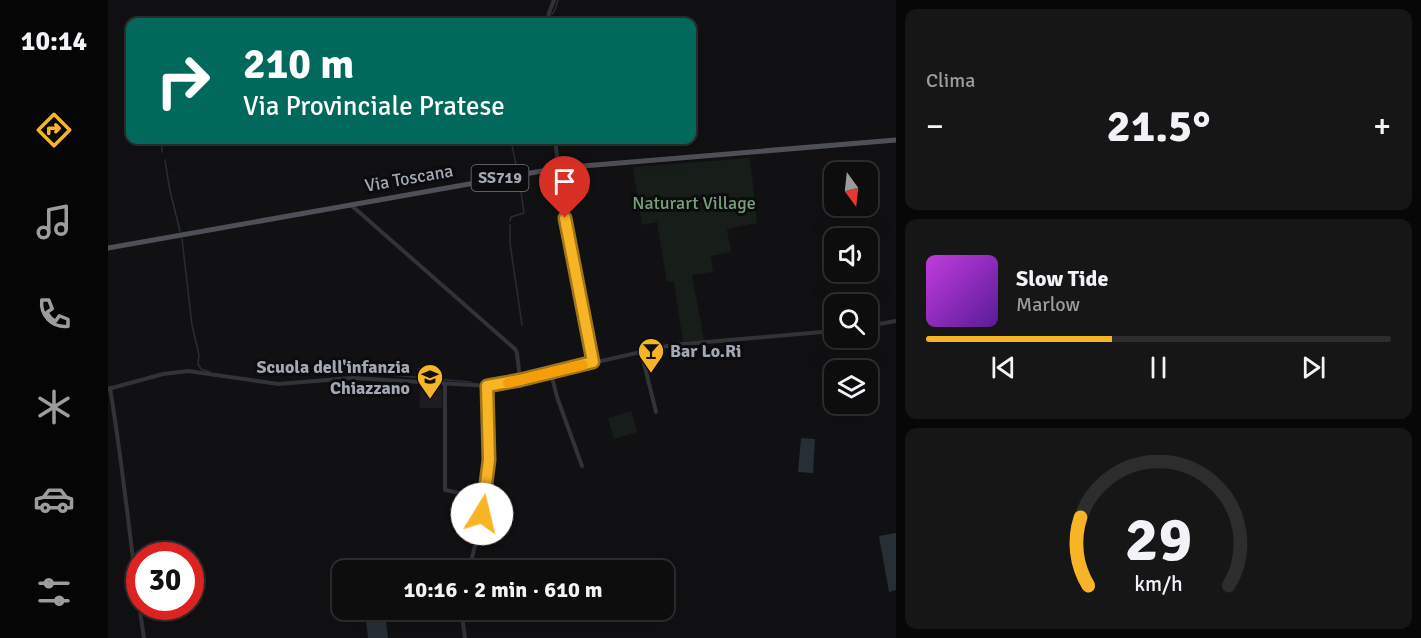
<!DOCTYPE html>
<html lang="it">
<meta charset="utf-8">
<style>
:root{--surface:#0d0d0e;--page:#161617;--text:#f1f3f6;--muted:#9a9c9e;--line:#2d2d2e;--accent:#f7b525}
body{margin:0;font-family:Signika,sans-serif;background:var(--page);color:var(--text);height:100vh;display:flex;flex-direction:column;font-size:22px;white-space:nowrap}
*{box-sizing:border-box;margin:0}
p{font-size:20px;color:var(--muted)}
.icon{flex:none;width:33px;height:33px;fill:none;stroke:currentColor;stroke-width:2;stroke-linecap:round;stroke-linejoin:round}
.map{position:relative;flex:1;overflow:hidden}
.panel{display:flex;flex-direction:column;gap:9px;padding:9px;background:#070708;width:525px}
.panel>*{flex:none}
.guide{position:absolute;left:18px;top:18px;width:570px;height:126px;border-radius:12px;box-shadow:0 6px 24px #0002,0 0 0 2px var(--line);background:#00695c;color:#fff;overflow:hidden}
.needle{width:39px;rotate:165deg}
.controls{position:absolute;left:716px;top:162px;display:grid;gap:12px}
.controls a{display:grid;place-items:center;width:54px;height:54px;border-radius:12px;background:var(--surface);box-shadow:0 6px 24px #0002,0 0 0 2px var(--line);font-size:30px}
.speed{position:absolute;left:18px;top:542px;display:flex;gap:12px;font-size:30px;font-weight:700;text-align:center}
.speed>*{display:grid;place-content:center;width:78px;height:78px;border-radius:50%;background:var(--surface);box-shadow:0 6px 24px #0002,0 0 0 2px var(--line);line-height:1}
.speed .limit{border:9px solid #d22;background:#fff;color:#111}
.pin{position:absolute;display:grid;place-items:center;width:51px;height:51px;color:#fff;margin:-62px -26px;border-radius:50% 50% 50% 0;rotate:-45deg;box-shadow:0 0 6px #0007}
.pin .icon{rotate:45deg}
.me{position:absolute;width:66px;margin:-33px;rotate:9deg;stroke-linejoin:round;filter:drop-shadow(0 0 4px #0008)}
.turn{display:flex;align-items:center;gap:21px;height:126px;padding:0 18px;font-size:27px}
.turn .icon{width:78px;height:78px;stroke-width:2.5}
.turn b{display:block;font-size:42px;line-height:51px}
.big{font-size:45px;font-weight:800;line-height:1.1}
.panel .tile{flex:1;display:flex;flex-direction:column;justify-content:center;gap:9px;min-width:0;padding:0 21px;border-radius:12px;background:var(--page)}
.panel .dial{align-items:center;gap:0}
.dial svg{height:156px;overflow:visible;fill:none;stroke:var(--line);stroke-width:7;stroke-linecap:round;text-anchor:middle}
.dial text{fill:var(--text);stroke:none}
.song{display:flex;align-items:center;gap:18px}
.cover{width:72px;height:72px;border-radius:9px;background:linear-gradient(135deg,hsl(290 70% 55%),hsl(270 70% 35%))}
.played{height:6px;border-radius:3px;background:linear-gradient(90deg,var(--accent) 40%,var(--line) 40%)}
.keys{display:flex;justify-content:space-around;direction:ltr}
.heat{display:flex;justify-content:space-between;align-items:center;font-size:33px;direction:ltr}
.trip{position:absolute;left:224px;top:560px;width:342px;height:60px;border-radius:12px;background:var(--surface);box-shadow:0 6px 24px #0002,0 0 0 2px var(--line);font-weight:800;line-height:60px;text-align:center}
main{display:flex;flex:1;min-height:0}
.tabs{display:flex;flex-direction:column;width:108px;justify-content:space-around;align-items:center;background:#050506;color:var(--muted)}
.tabs .icon{width:42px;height:42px}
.tabs .on{color:var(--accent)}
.tabs b{font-size:27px;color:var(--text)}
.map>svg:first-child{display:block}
</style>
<main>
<nav class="tabs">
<b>10:14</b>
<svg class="icon on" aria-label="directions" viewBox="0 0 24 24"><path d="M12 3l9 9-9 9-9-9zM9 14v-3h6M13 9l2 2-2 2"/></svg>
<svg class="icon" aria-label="music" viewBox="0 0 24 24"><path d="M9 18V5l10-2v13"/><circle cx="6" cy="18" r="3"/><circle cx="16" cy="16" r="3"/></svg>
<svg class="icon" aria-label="phone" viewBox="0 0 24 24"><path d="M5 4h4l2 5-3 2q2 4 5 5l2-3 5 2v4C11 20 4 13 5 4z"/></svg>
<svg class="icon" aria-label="climate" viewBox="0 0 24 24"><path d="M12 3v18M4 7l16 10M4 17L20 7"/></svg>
<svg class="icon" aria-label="car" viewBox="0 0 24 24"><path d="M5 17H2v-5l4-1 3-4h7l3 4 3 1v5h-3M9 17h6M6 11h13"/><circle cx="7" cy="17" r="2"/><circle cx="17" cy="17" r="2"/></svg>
<svg class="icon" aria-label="filters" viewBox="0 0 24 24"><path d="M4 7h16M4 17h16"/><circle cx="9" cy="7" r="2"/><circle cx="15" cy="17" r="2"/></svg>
</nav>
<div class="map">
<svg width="788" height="638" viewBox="0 0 788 638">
<rect width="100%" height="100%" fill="#111113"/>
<polygon fill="#1d1d20" points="313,386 334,389 334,408 311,408"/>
<g fill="#171d18">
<polygon points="642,158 649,223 619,229 623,252 603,256 605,272 584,275 596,340 575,342 566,282 559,282 549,222 534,225 525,167"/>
<polygon points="523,411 529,432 506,439 500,418"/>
</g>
<g fill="#272f36">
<polygon points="693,438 707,439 705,473 690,472"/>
<polygon points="788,533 788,590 781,592 771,536"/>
<polygon points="274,618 278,622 280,638 260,638 258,621"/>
</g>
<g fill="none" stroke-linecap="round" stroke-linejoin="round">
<g stroke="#272f36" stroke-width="1.5">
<polyline points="444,14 447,10 450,0"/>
<polyline points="434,22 437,22"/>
<polyline points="403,140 409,170"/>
<polyline points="54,152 54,140"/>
<polyline points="57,160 62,191 72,231"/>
<polyline points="402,221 403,217 416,213 411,178"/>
<polyline points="402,225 402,243 414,325"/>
<polyline points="74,239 84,325 91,355 90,364 93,369 102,372"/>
<polyline points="237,371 363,382"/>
</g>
<g stroke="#323338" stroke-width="4">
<polyline points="440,22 441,13 446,0"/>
<polyline points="447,140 457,218 485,362"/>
<polyline points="243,205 407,349 409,353 412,380"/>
<polyline points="759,326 788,321"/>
<polyline points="533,351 548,412"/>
<polyline points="443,373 449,397 474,466"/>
<polyline points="337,384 337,490 376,498"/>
<path d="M2 388C16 471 23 555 36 638"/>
<polyline points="0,389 55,374 80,371 170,384 244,378 382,386 564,345 726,331"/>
<path d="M361 570C370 534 379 497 381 460 382 436 380 411 379 386"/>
<polyline points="353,609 357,638"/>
</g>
<polyline stroke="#4e5057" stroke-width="5" points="0,248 451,168 788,140"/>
</g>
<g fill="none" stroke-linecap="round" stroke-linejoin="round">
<g stroke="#a17618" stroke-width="15">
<polyline id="route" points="374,514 381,460 379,386 412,380 485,362 457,218"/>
</g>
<use href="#route" stroke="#f7b525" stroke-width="10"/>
<polyline stroke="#f59e0b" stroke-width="10" points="400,383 475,365"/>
</g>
<defs>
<g id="bar-pin" transform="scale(1.35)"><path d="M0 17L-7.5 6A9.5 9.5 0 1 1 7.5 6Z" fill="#f7b525" stroke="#0c0c0e"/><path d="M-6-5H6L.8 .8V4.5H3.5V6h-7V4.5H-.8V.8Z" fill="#111"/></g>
<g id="school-pin" transform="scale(1.35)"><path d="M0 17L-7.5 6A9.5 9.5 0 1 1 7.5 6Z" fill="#f7b525" stroke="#0c0c0e"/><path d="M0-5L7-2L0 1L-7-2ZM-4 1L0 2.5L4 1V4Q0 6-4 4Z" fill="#111"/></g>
</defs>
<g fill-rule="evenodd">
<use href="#bar-pin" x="543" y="351"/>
<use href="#school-pin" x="322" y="377"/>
</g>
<g text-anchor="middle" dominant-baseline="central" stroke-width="6" stroke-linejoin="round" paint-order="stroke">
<rect fill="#0c0c0e" stroke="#757882" stroke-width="1.5" x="363.5" y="165" width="57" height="26" rx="4.5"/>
<g font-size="16" font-weight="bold" fill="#a2a7b4">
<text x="392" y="178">SS719</text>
</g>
<g font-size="18" fill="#a2a7b4" stroke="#0c0c0e">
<text transform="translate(301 178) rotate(-10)">Via Toscana</text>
</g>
<g font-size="18" fill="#78a07b" stroke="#0c0c0e">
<text x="586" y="203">Naturart Village</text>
</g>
<g font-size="18" font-weight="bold" fill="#a2a7b4" stroke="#0c0c0e" text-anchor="start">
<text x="562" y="351">Bar Lo.Ri</text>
<text x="302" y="367" text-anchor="end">Scuola dell'infanzia<tspan x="302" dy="21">Chiazzano</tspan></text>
</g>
</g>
</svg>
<div class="controls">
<a><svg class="needle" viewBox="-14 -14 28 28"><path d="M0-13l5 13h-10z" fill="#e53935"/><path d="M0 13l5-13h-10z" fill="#9a9c9e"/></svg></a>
<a><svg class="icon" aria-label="sound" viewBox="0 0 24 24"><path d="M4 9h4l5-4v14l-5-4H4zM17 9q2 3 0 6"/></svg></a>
<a><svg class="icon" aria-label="search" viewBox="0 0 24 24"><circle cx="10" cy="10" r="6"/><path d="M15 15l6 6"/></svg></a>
<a><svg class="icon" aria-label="layers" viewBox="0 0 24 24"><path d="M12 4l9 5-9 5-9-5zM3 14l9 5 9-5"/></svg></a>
</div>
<div class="speed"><div class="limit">30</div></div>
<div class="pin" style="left:457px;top:218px;background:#d93025"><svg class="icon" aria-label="arrive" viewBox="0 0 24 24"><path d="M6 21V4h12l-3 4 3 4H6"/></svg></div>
<svg class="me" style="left:374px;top:514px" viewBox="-20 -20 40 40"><circle r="19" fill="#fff"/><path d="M0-13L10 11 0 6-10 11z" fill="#f7b525"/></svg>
<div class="trip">10:16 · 2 min · 610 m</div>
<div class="guide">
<div class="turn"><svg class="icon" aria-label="right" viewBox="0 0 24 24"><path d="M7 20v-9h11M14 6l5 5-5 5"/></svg><div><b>210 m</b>Via Provinciale Pratese</div></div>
</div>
</div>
<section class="panel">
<div class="tile"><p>Clima</p>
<div class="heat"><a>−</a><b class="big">21.5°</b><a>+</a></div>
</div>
<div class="tile">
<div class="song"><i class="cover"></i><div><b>Slow Tide</b><p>Marlow</p></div></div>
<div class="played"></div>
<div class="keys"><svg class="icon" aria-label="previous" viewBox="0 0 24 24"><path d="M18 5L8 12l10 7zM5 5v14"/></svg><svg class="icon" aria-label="pause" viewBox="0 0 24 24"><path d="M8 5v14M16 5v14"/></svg><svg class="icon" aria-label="next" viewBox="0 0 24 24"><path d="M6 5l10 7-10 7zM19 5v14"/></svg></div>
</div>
<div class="tile dial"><svg viewBox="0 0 100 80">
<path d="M14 69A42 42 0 1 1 86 69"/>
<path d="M14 69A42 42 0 0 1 10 34" stroke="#f7b525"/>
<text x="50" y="56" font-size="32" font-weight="700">29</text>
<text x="50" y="72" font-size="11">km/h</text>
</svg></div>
</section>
</main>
